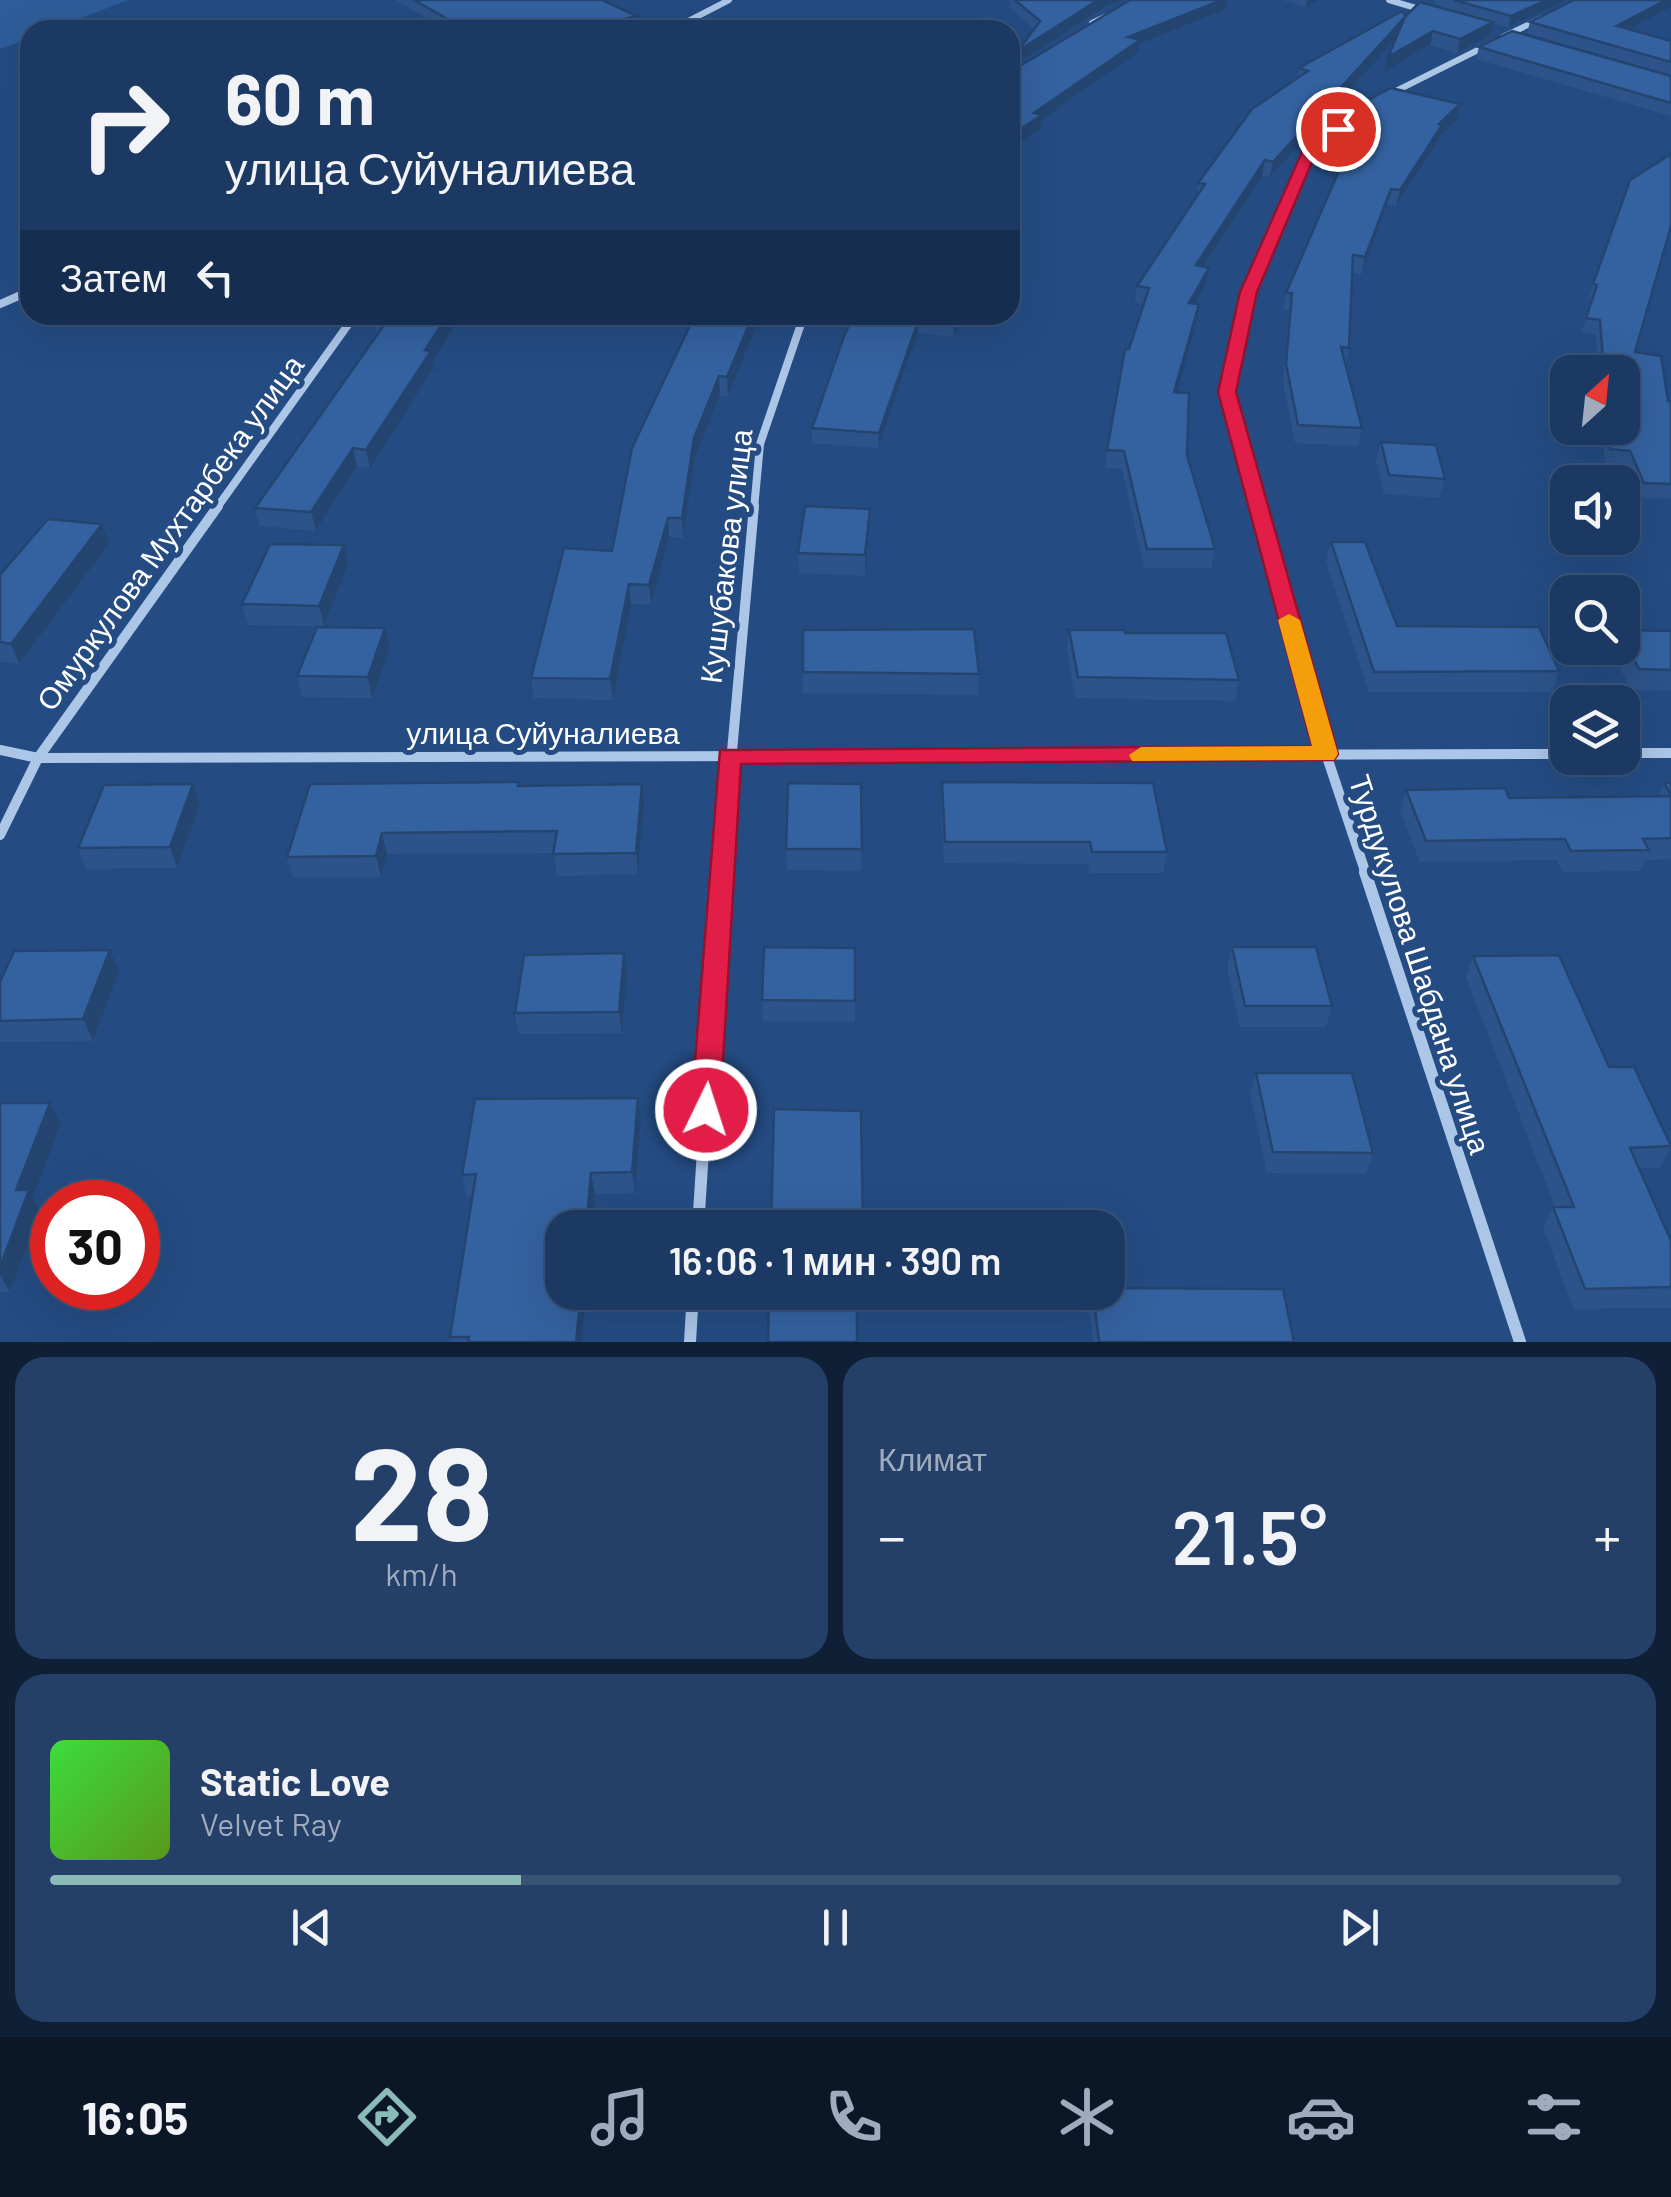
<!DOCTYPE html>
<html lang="ru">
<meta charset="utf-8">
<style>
:root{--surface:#1b3962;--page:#244068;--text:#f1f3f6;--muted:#a0acbe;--line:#395377;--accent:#8bbbb9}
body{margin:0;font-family:Barlow,sans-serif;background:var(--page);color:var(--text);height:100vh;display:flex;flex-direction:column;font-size:38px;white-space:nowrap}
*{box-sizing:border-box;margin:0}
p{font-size:32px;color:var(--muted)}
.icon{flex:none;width:55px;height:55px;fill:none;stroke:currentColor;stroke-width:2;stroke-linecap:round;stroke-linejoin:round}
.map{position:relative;height:1342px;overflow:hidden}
.details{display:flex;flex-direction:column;gap:15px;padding:15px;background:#0f1f36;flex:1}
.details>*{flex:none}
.hud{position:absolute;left:20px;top:20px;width:1000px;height:305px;border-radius:30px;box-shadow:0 10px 40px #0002,0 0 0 2px var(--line);background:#1b3962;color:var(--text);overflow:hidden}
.needle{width:65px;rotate:27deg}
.controls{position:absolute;left:1550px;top:355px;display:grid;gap:20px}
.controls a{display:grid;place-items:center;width:90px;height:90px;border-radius:20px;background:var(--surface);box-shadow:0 10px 40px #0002,0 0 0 2px var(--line);font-size:50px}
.speed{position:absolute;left:30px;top:1180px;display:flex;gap:20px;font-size:50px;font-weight:700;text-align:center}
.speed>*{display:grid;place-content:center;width:130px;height:130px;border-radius:50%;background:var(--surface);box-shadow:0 10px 40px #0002,0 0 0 2px var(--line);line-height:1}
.speed .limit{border:15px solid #d22;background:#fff;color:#111}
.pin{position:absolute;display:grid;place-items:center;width:85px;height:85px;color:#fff;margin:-42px;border:5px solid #fff;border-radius:50%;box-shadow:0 2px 10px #0007}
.me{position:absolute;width:110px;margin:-55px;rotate:4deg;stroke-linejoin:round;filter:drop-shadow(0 0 8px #0008)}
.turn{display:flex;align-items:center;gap:35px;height:210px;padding:0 40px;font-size:45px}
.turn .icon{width:130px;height:130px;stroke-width:2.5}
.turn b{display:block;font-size:70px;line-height:85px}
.then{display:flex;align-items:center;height:95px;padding:0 40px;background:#0003;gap:20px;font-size:38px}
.big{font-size:75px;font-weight:600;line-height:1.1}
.details .tile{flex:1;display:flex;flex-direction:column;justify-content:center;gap:15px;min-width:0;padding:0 35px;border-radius:30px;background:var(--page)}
.details .dial{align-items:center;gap:0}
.dial b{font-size:130px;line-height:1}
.song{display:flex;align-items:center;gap:30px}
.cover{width:120px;height:120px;border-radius:15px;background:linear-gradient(135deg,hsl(120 70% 55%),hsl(90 70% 35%))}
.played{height:10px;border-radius:5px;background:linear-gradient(90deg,var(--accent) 30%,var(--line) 30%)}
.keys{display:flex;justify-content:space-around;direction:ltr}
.heat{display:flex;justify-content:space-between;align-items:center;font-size:55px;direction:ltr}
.details .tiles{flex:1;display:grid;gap:15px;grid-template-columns:1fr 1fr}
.tile:last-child{grid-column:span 2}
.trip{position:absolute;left:545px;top:1210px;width:580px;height:100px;border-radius:30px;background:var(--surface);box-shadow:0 10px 40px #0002,0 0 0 2px var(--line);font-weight:600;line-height:100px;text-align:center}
.dock{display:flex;height:160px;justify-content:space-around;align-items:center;background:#0b1727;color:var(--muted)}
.dock .icon{width:70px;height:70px}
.dock .on{color:var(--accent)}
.dock b{font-size:45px;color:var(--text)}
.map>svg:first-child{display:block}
</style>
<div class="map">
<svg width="1671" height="1342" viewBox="0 0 1671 1342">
<rect width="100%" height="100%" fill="#244c83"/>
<polygon fill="#2e5d9b" points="0,0 128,0 50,30 30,30 30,38 0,49"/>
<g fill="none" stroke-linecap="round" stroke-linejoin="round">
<g stroke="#acc6e8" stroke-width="6">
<polyline points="1389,0 1426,11"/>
<polyline points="1092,23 1141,0"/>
<polyline points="671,30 729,0"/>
<polyline points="1503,37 1542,18"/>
<polyline points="1279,224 1309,153 1366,106 1488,45"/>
</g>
<g stroke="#acc6e8" stroke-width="8">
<polyline points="0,304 30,291"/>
<polyline points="216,509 355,315"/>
<polyline points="754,509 760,444 804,315"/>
<polyline points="1259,509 1227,392 1249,292 1280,221"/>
</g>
<g stroke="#acc6e8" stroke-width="10">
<polyline points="1258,506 1326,754 1366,874"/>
<polyline points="0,750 38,758 1568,754"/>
<polyline points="1622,753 1671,753"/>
<polyline points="0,835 38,758 218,506"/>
<polyline points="721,874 754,506"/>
</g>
<g stroke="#acc6e8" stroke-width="12">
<polyline points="1365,872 1520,1342"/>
<polyline points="698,1228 721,872"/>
<polyline points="690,1342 693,1292"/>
</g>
</g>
<g fill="#2d548a">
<polygon points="395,0 602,0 638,28 630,30 448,30"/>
<polygon points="1010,0 1122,0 1106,6 1018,63 1034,29 1010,8"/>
<polygon points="1282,0 1319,0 1306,7"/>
<polygon points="1435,0 1567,0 1508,27 1493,23 1490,36 1457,53 1430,45 1385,71 1396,38 1270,177 1262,176 1204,267 1209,268 1206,284 1196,303 1197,321 1176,392 1187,455 1215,549 1211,568 1144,568 1122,469 1105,468 1107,450 1129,349 1144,304 1135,302 1137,286 1197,196 1198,183 1298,78 1299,68 1406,16 1434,6"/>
<polygon points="1671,0 1671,7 1629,29 1671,41 1671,75 1527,33 1530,22"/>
<polygon points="1479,47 1671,76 1671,116 1476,59"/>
<polygon points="1460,104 1457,120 1440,135 1439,140 1396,206 1387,205 1362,274 1352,273 1349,348 1346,366 1362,428 1358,446 1295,443 1283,382 1289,310 1283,310 1286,293"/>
<polygon points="1630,180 1635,352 1668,401 1671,401 1671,499 1639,498 1624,466 1605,464 1602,428 1622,428 1622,372 1598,372 1596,335 1582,332 1593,298 1589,298 1593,284"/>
<polygon points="109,315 153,315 131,325"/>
<polygon points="382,315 433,360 434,368 370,468 357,466 316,531 260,526 255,508 377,335 375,324"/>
<polygon points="695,315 761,315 728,396 720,395 695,458 683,538 669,537 651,605 631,604 613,700 534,698 531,678 612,551"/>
<polygon points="854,315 966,315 953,337 918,333 878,448 812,443 812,428"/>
<polygon points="1381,442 1445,479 1439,498 1384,494 1376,461"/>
<polygon points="870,509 865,576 799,573 798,553"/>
<polygon points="1331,542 1397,626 1559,671 1552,692 1369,692 1326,562"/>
<polygon points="109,544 19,664 0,662 0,575"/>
<polygon points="344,545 348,565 324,626 248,625 242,604"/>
<polygon points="803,630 979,674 978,695 803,693"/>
<polygon points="1069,630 1125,633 1239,680 1235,701 1075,698 1067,651"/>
<polygon points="1622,630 1671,631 1671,691 1631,690 1612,651 1613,648 1622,648"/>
<polygon points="390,648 372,698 302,697 297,676"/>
<polygon points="942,782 1167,852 1163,873 1089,873 1088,864 944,863 941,803"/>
<polygon points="1664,783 1671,783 1671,859 1645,860 1640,871 1562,872 1557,860 1420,862 1400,811 1406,790 1509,798 1659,796"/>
<polygon points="861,784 861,871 787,870 786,849"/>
<polygon points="519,786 644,805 638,874 557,876 554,853 387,854 381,877 293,878 287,857"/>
<polygon points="200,805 177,868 86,869 78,848"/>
<polygon points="1232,947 1332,1006 1326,1027 1240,1027 1227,968"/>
<polygon points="855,948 855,1022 763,1021 762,1000"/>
<polygon points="110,950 119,971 93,1041 0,1042 0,982"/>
<polygon points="1473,956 1671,1146 1660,1168 1639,1168 1671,1241 1671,1308 1574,1309 1543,1228 1553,1207 1555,1207 1466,977"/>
<polygon points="627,974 622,1033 519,1034 515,1013"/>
<polygon points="1256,1073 1373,1153 1366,1174 1267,1173 1250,1094"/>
<polygon points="0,1103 50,1103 61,1124 33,1197 40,1211 10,1292 0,1292"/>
<polygon points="641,1119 635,1193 595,1194 592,1228 562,1228 562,1292 586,1292 582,1342 451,1342 450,1337 473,1195 467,1196 462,1175"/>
<polygon points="769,1292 864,1292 863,1311 857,1311"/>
<polygon points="1092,1292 1108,1292 1294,1342 1093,1342 1089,1308"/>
</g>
<g fill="#244570">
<polygon points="1098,0 1122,0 1106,6 1018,63 1018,51"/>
<polygon points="1222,0 1227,0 1226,9 1139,44 1138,52 1041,120 1041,128 1010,149 1010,136 1034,113 1128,37"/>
<polygon points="1307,0 1319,0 1306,7"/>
<polygon points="1547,0 1567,0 1508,27 1511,16"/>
<polygon points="1666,0 1671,0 1671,7 1614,37 1617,26"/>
<polygon points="637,16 638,28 630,30 582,30"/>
<polygon points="1405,17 1403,31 1270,177 1273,162"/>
<polygon points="1493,22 1490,36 1457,53 1460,39"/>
<polygon points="1433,31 1430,45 1385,71 1388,57"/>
<polygon points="1460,104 1457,120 1440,135 1439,140 1396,206 1400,190 1439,124"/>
<polygon points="1265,160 1262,176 1194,282 1196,265"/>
<polygon points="1391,189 1387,205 1362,274 1365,257"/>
<polygon points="1209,268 1206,284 1187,319 1189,303"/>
<polygon points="1199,304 1197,321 1172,410 1174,392"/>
<polygon points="128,315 153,315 131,325"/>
<polygon points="448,315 461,315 433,360 434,368 370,468 366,450"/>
<polygon points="753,315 761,315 728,396 727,377"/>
<polygon points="958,315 966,315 953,337 954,323"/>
<polygon points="919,319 918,333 878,448 879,433"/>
<polygon points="719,376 720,395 695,458 683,538 682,518 694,438"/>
<polygon points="353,448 357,466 316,531 311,512"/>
<polygon points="870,509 869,528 865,576 865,555"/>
<polygon points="668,518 669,537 651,605 649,585"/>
<polygon points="102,524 109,544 19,664 11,644"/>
<polygon points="344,545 348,565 324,626 319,606"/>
<polygon points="629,584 631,604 613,700 610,679"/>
<polygon points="385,628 390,648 372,698 368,677"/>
<polygon points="193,784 200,805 177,868 170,847"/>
<polygon points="642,784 644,805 638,874 636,853"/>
<polygon points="382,833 387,854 381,877 376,856"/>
<polygon points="110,950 119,971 93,1041 83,1019"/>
<polygon points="624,953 627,974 622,1033 619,1012"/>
<polygon points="638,1098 641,1119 635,1193 632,1172"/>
<polygon points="50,1103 61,1124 33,1197 40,1211 10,1292 0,1274 0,1267 16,1190"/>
<polygon points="591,1173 595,1194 592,1228 586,1228"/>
<polygon points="581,1292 586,1292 582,1342 576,1342"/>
</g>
<g fill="#3462a0" stroke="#244570" stroke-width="2.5">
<polygon points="414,0 602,0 637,16 582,30 467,30"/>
<polygon points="1015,0 1098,0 1018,51 1040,21"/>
<polygon points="1130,0 1222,0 1128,37 1140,40 1034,113 1042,115 1010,136 1010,69 1015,69"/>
<polygon points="1454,0 1547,0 1511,16"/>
<polygon points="1574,0 1666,0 1617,26 1671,41 1671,62 1530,22"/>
<polygon points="1420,2 1493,22 1460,39 1433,31 1388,57 1405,17 1273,162 1265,160 1196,265 1209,268 1189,303 1199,304 1174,392 1189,393 1187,455 1215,549 1147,549 1124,451 1107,450 1125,349 1129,349 1149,288 1137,286 1205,184 1198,183 1252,109 1308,71 1299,68 1402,11 1406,16"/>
<polygon points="1512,31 1671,76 1671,103 1479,47"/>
<polygon points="1391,88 1460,104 1439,124 1442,125 1400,190 1391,189 1365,257 1353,255 1349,348 1341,347 1362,428 1298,425 1286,364 1292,293 1286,293 1370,99"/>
<polygon points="1671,154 1671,226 1635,352 1661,356 1668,401 1671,401 1671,484 1644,483 1630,451 1610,449 1608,428 1622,428 1622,372 1604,372 1600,320 1586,318 1597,285 1593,284 1630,180"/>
<polygon points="382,315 448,315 425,350 431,351 366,450 353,448 311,512 255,508 384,325 375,324"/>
<polygon points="695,315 753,315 727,377 719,376 694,438 682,518 668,518 649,585 629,584 610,679 531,678 564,548 612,551 632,448"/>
<polygon points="854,315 958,315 954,323 919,319 879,433 812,428 844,336"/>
<polygon points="1381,442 1436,445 1445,479 1389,475"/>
<polygon points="805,506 870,509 865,555 798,553"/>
<polygon points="48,519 102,524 11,644 0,642 0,575"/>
<polygon points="1331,542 1365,542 1397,626 1539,627 1559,671 1374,672"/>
<polygon points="270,544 344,545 319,606 242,604"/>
<polygon points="317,627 385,628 368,677 297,676"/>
<polygon points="974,629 979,674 803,672 803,630"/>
<polygon points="1069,630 1125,630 1125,633 1226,633 1239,680 1078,677"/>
<polygon points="1622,630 1671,631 1671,670 1639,669 1622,636"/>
<polygon points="519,782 518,786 642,784 636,853 553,854 557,831 382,833 376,856 287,857 310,784"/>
<polygon points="942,782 1153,783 1167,852 1092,852 1090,842 945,842"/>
<polygon points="788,783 861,784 862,849 786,849"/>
<polygon points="1664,783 1671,783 1671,795"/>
<polygon points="193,784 170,847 78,848 104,785"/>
<polygon points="1505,788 1509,798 1671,796 1671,838 1643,839 1649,850 1571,851 1565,839 1426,841 1406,790"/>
<polygon points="764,947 855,948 855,1001 762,1000"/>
<polygon points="1232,947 1316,947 1332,1006 1245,1006"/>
<polygon points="110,950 83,1019 0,1021 0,982 14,951"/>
<polygon points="624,953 619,1012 515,1013 524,955"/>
<polygon points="1559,955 1609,1067 1634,1067 1671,1146 1630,1148 1671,1241 1671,1287 1585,1289 1553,1207 1574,1207 1473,956"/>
<polygon points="1256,1073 1352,1073 1373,1153 1273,1152"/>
<polygon points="638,1098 632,1172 591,1173 586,1228 562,1228 562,1292 581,1292 576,1342 468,1342 469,1337 450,1337 476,1174 462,1175 475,1099"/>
<polygon points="0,1103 50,1103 16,1190 29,1190 0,1267"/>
<polygon points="774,1109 861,1111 863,1228 771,1228"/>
<polygon points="1108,1288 1283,1289 1294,1342 1099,1342 1093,1292 1108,1292"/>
<polygon points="769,1292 857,1292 857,1342 768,1342"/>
</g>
<polygon fill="#e11d48" stroke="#92132f" stroke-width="2.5" points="1332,126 1345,129 1315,155 1257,292 1236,392 1338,754 1334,760 741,764 720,1110 716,1119 706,1122 695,1119 691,1110 720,750 1312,746 1218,392 1240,292 1302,152"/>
<polygon fill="#f59e0b" points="1289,614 1300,620 1338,754 1334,760 1132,761 1129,755 1141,747 1312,746 1278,620"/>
<g text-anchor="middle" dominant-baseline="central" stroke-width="10" stroke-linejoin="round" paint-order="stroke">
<g font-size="30" fill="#fff" stroke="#244c83">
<text transform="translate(169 532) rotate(-54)">Омуркулова Мухтарбека улица</text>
<text transform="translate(725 556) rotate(-83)">Кушубакова улица</text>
<text x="543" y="732">улица Суйуналиева</text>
<text transform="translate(1421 964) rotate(72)">Турдукулова Шабдана улица</text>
</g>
</g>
</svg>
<div class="controls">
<a><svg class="needle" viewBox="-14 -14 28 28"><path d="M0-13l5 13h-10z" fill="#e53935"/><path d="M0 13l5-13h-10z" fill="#a0acbe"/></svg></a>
<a><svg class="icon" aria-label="sound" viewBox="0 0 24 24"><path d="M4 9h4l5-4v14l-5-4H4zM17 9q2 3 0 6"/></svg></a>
<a><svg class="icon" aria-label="search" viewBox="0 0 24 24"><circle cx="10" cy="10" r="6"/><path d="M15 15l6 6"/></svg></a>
<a><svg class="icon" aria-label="layers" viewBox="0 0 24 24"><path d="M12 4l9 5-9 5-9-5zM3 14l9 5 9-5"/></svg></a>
</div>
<div class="speed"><div class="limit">30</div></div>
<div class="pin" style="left:1338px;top:129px;background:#d93025"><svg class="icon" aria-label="arrive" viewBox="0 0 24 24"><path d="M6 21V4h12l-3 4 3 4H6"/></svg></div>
<svg class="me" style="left:706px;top:1110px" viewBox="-20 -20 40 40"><circle r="17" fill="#e11d48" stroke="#fff" stroke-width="3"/><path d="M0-11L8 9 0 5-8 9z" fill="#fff"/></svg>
<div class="trip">16:06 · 1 мин · 390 m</div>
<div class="hud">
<div class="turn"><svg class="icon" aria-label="right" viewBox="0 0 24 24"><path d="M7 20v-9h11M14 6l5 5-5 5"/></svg><div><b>60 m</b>улица Суйуналиева</div></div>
<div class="then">Затем<svg class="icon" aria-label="left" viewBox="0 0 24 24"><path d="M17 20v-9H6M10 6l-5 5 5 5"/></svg></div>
</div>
</div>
<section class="details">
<div class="tiles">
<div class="tile dial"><b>28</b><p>km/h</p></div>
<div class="tile"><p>Климат</p>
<div class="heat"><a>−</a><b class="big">21.5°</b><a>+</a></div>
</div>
<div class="tile">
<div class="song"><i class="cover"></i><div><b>Static Love</b><p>Velvet Ray</p></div></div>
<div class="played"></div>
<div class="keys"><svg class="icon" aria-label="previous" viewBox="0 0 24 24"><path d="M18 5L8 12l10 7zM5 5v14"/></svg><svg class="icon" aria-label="pause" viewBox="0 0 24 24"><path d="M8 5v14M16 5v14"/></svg><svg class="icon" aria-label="next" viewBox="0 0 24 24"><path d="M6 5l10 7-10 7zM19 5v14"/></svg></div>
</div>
</div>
</section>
<nav class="dock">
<b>16:05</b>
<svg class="icon on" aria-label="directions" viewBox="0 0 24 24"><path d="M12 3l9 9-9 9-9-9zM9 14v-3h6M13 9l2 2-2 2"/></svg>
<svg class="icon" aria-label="music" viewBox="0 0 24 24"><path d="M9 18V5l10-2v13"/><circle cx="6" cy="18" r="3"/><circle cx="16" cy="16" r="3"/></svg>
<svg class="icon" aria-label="phone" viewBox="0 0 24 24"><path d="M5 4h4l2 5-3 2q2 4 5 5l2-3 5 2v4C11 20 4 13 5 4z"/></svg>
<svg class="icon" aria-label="climate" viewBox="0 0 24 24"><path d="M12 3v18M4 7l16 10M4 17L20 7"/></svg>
<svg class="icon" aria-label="car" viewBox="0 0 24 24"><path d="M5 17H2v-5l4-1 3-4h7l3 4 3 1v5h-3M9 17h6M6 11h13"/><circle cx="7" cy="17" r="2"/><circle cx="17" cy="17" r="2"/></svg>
<svg class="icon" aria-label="filters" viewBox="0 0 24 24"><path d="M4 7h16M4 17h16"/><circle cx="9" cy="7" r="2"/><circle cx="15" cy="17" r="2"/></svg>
</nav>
